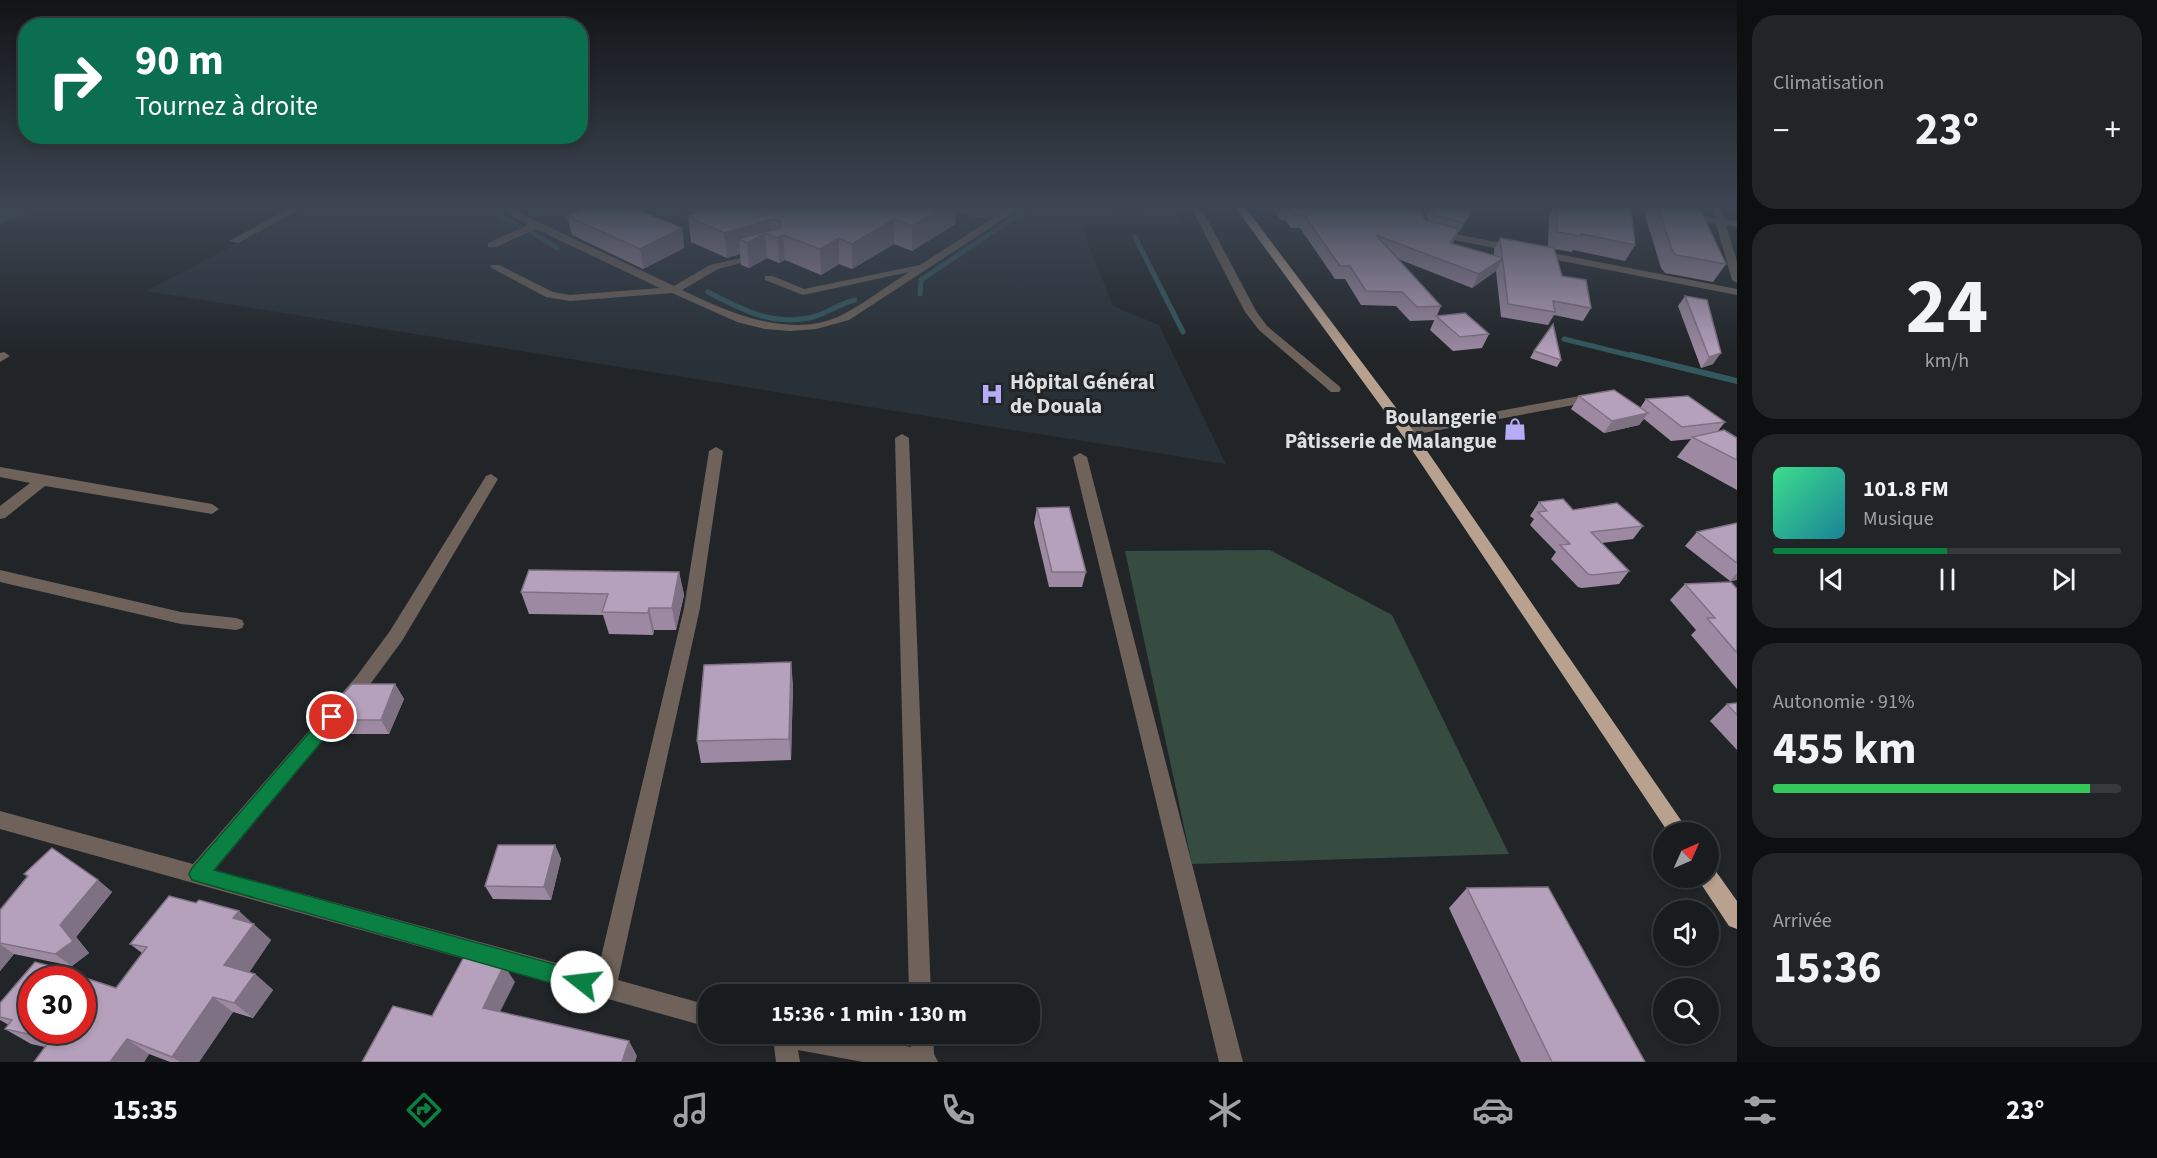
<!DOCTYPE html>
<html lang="fr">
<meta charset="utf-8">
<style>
:root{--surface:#191c1e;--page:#222527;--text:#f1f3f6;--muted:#9fa1a4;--line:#373a3c;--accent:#0b8043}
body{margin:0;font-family:"Source Sans 3",sans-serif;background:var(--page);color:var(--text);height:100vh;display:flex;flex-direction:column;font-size:22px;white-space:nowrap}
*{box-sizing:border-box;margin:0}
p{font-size:20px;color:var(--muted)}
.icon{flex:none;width:33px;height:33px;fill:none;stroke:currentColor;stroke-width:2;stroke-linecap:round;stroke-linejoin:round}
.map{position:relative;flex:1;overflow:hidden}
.side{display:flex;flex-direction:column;gap:15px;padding:15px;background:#0e0f10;width:420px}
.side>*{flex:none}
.guide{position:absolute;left:18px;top:18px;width:570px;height:126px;border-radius:24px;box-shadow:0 3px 9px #0003,0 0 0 2px var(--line);background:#0b6e4f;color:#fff;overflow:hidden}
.needle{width:39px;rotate:45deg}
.buttons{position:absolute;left:1653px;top:822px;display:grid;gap:12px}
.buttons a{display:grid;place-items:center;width:66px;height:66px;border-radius:50%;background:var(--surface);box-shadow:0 3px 9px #0003,0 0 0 2px var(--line);font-size:30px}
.speed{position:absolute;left:18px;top:966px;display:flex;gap:12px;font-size:30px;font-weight:700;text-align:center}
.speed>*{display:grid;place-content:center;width:78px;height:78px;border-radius:50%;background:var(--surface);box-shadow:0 3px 9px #0003,0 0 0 2px var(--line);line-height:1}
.speed .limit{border:9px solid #d22;background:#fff;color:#111}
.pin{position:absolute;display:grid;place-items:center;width:51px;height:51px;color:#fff;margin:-26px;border:3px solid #fff;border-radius:50%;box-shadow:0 2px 6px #0007}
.me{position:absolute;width:66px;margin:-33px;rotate:286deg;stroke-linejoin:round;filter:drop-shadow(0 0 4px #0008)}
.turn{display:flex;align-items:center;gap:21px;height:126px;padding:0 18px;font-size:27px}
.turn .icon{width:78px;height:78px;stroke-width:2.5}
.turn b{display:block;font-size:42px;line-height:51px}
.big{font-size:45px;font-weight:700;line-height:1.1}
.side .card{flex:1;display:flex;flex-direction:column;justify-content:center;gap:9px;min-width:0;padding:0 21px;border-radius:24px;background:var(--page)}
.side .dial{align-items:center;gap:0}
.dial b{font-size:78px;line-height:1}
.song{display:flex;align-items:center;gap:18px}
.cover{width:72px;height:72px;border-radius:9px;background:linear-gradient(135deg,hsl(150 70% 55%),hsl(190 70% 35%))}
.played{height:6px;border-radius:3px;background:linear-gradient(90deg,var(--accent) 50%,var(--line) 50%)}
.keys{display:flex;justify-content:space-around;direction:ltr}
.heat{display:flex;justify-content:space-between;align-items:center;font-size:33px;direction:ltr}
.charge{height:9px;border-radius:4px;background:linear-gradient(90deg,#34c759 91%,var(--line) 0)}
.trip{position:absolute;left:698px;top:984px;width:342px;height:60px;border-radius:24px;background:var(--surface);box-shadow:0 3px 9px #0003,0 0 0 2px var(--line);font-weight:700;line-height:60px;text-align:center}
.tabs{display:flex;height:96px;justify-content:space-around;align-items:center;background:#0a0b0c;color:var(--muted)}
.tabs .icon{width:42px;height:42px}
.tabs .selected{color:var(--accent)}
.tabs b{font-size:27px;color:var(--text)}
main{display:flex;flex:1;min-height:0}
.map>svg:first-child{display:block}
</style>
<main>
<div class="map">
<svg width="1737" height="1062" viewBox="0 0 1737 1062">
<rect width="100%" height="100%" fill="#212528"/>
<polygon fill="#283137" points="307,207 1171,207 1181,224 1081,226 1113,306 1159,325 1226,464 146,291"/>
<polygon fill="#374c41" points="1270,550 1392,615 1509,854 1192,864 1125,551"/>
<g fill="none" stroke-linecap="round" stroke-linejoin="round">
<g stroke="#33585e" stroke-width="5">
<polyline points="497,207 490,210 519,226"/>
<polyline points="532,232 557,248"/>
<polyline points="1135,237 1183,332"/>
<path d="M708 292C742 310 776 328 816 316 829 312 841 303 855 300"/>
<polyline points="920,294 921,280 1030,207"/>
<polyline points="1564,339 1637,357"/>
</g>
<polyline stroke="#33585e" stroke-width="6" points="1631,355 1737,381"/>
<polygon fill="#33585e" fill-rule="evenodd" points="0,207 36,207 32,213 0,223"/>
<g fill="#6e625a" fill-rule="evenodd">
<polygon points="292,207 305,207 238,243 229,241"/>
<path d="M506 207H516L519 212 528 217 674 286 710 265 763 253V257L718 269 682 290C729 313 791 340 842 315 865 303 887 286 909 272L803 295 765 280V276H773L804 289 920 265 993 218H978L944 207C957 207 966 210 978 212 995 214 1007 207 1022 207L849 320 816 329 790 331 765 329 737 322 672 293 570 301 546 297 490 267 491 265H499L553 292 570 295 660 288 536 229 496 247H488V243L528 225 512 216Z"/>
<polygon points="1191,207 1201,207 1256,311 1267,326 1339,386 1341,389 1339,392 1331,392 1259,330 1245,312"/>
<polygon points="1411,207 1421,207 1428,227 1440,231 1737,289 1737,295 1433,236 1420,231"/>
<polygon points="1622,207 1647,207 1714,217 1711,207 1721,207 1724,219 1737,221 1737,227 1726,225 1737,261 1737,283 1732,280 1716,224 1627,210"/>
<polygon points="4,352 10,356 0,362 0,353"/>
<polygon points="1596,393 1602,397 1601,400 1407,436 1400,432 1407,428"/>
<polygon points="902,434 909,438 931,994 909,994 895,438"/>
<polygon points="716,447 723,451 700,608 618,980 708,1005 708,1027 0,829 0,811 193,864 356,677 390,631 486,476 491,474 498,479 402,641 368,687 215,870 597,974 684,608 709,451"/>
<polygon points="1080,453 1087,457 1243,1062 1219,1062 1073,457"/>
<polygon points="0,467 212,504 219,509 212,514 45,486 5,518 0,519 0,506 30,483 0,477"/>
<polygon points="0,570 181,612 236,618 242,620 244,624 242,628 236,630 181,624 0,582"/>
<polygon points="762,1034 835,1034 911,1047 911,1034 933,1034 934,1054 938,1062 863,1062 798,1050 800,1062 776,1062 774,1046 766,1042"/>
</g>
<g fill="#b9a18f" fill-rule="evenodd">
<polygon points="1235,207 1245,207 1412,429 1689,832 1668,832 1402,435"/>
<polygon points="1708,867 1715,870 1737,901 1737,929 1729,926 1701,884 1698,878 1708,878"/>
</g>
</g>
<g fill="#9d8aa2">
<polygon points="682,207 956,207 955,224 912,251 894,244 852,269 839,264 821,275 785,260 779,263 767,258 749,268 741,265 740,254 727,258 691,242 688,217 696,213"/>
<polygon points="1113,207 1156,207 1115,210"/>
<polygon points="1272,207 1419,207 1425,220 1428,221 1423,207 1474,207 1470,215 1459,232 1458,232 1452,244 1494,256 1494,250 1500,238 1548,247 1549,215 1553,207 1631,207 1635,245 1625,261 1573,250 1572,252 1554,249 1562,276 1591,308 1583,321 1554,315 1548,325 1501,317 1496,271 1472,288 1398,259 1441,306 1435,320 1410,321 1396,306 1361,305 1345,279 1335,279 1300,228 1291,228 1286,221 1281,220"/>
<polygon points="1650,207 1699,207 1726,264 1713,282 1665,273 1661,268 1645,215"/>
<polygon points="567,216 682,228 684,248 643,269 572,235"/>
<polygon points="1685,296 1713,364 1701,368 1678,306"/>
<polygon points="1436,316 1489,334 1482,348 1453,351 1430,330"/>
<polygon points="1534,351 1561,360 1557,367 1530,358"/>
<polygon points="1579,396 1640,408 1646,399 1725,422 1718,431 1737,438 1737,490 1677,457 1691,439 1671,441 1644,419 1639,425 1604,433 1571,409"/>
<polygon points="1539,502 1643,526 1633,539 1602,543 1629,571 1619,584 1582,588 1578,587 1551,559 1556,552 1530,525 1534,519 1530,516"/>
<polygon points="1037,508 1086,572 1082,587 1049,587 1034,523"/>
<polygon points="1737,523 1737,580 1730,581 1685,546 1697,532"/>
<polygon points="679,572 684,595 676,630 654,630 653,635 609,634 603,615 529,614 521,592"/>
<polygon points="1685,584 1737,589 1737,689 1691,635 1696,630 1670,600"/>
<polygon points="395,684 404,699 389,734 336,734 326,720"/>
<polygon points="793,684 791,760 701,763 697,741"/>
<polygon points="1737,703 1737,750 1710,721 1727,704"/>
<polygon points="555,845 561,859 551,900 493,899 485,886"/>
<polygon points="24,874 98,880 112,892 76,937 89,953 72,966 14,954 0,971 0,910 27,876"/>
<polygon points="1467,888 1645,1062 1521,1062 1449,908"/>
<polygon points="252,923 271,940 249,972 255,974 273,990 253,1018 233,1012 199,1062 170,1062 149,1054 144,1062 34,1062 45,1047 31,1044 5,1029 9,1025 0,1020 0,1003 89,979 116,988 142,953 130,944"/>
</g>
<g fill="#7f7184">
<polygon points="944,207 956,207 955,224 912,251 912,226"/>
<polygon points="1474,207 1470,215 1459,232 1464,223"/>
<polygon points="894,219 894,244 852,269 852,244"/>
<polygon points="769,220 771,235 765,233 767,258 749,268 747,243 739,239 740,254 727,258 724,233"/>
<polygon points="682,228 684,248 643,269 640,249"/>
<polygon points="1459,229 1453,242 1444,257 1450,243"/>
<polygon points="783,235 785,260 779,263 778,238"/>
<polygon points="839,238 839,264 821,275 820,249"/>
<polygon points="1503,258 1496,271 1472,288 1479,274"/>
<polygon points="1721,353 1713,364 1701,368 1709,357"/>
<polygon points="1648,413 1639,425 1604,433 1612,421"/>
<polygon points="679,572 684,595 676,630 672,608"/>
<polygon points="1737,573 1737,580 1730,581"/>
<polygon points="649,608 654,630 653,635 648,613"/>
<polygon points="791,662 793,684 791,760 789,739"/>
<polygon points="395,684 404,699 389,734 381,720"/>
<polygon points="555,845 561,859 551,900 544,887"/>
<polygon points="98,880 112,892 76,937 89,953 72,966 55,954 60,925"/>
<polygon points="239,911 271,940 243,982 224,965 233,918"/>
<polygon points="0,944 14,954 0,971"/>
<polygon points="504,965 515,982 494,1024 483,1008"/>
<polygon points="81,974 104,990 79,976"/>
<polygon points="255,974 273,990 253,1018 234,1003"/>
<polygon points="213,997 233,1012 199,1062 180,1062 172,1057"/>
<polygon points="127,1039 149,1054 144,1062 110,1062"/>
<polygon points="629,1041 637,1056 635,1062 622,1062"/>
</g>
<g fill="#b6a1bc" stroke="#7f7184" stroke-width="1.5" fill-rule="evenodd">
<polygon points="586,207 631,207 682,228 640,249 567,216"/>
<polygon points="709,207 944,207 912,226 894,219 852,244 839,238 820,249 783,235 778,238 765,233 747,243 739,239 779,228 781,222 778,220 769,220 724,233 688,217"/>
<polygon points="1284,207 1419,207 1425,220 1459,229 1450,243 1503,258 1479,274 1376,235 1441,306 1417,307 1402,292 1366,291 1350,266 1340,266 1304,215 1295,215 1290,208"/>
<polygon points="1431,207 1473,207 1464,223 1434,215"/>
<polygon points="1557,207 1631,207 1635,245 1581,234 1581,236 1557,232"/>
<polygon points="1658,207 1699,207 1726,264 1676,255 1672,250"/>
<polygon points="1500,238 1554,248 1562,276 1586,280 1591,308 1553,301 1555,312 1508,304"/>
<polygon points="1685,296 1707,300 1721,353 1709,357"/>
<polygon points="1465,313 1489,334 1460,337 1436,316"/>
<polygon points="1553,324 1561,360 1534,351"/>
<polygon points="1614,390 1648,413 1612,421 1579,396"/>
<polygon points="1688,396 1725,422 1682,427 1646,399"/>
<polygon points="1724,430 1737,438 1737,460 1692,437"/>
<polygon points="1563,499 1573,510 1617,503 1643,526 1591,532 1629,571 1592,575 1588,574 1560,545 1570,544 1538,512 1547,511 1539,502"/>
<polygon points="1069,507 1086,572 1052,572 1037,508"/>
<polygon points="1737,523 1737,563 1697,532"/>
<polygon points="529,570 679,572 672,608 649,608 648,613 602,612 608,594 521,592"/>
<polygon points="1731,582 1737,589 1737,653 1707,618 1715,618 1685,584"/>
<polygon points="791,662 789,739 697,741 704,665"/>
<polygon points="352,684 395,684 381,720 326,720 332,707"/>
<polygon points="1737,703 1737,715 1727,704"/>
<polygon points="498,845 555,845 544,887 485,886"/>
<polygon points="52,848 98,880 60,925 73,941 55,954 0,943 0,910 28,876 24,874"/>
<polygon points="1548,887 1645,1062 1552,1062 1467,888"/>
<path d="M169 896 196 903 199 900 239 911 233 918 254 924 224 965 255 974 234 1003 213 997 172 1057 127 1039 110 1062H34L51 1039 5 1029 12 1020 0 1017V1003L35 962 81 974 79 976 116 988 147 947 130 944ZM32 980H82V1030H32Z"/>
<polygon points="465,955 504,965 483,1008 629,1041 622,1062 362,1062 393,1006 432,1016"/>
</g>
<linearGradient id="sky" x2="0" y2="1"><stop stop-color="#121416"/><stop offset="0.58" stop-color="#3d4653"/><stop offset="1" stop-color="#3d4653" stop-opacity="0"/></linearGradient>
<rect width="1737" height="356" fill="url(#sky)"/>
<polygon fill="#0b8043" stroke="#07532c" stroke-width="1.5" points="332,710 338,712 341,717 338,722 214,870 582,972 590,975 593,982 590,990 582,992 192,880 189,874 192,868 327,712"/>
<defs>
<g id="hospital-bare" transform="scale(1.8)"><path d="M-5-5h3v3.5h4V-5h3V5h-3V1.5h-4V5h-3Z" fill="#b7abf7" stroke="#212528" stroke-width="2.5" paint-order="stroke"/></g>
<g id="shop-bare" transform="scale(1.8)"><path d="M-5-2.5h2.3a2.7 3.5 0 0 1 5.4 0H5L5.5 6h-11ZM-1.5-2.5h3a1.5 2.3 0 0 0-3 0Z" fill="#b7abf7" stroke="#212528" stroke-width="2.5" paint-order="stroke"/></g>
</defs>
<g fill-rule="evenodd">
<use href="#hospital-bare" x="992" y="394"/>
<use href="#shop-bare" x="1515" y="429"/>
</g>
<g text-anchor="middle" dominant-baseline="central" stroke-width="6" stroke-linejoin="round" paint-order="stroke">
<g font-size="21" font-weight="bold" fill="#dddfe1" stroke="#212528" text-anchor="start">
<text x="1010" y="382">Hôpital Général<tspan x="1010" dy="24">de Douala</tspan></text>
<text x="1497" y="417" text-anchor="end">Boulangerie<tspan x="1497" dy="24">Pâtisserie de Malangue</tspan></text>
</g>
</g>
</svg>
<div class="buttons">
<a><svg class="needle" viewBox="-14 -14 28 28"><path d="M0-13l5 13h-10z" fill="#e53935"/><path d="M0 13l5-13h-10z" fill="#9fa1a4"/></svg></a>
<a><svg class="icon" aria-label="sound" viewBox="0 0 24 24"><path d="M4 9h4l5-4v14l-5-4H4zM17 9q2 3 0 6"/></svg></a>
<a><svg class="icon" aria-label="search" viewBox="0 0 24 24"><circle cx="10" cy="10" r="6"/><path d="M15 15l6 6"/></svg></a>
</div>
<div class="speed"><div class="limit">30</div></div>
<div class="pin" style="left:332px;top:717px;background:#d93025"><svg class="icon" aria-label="arrive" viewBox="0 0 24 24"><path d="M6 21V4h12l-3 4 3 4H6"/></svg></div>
<svg class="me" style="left:582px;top:982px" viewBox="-20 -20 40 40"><circle r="19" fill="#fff"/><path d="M0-13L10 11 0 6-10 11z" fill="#0b8043"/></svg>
<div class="trip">15:36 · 1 min · 130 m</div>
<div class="guide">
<div class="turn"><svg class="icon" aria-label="right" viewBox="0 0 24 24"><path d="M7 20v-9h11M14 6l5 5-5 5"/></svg><div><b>90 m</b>Tournez à droite</div></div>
</div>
</div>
<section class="side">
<div class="card"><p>Climatisation</p>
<div class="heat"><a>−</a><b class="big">23°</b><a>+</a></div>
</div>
<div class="card dial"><b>24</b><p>km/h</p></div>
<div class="card">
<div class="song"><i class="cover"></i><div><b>101.8 FM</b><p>Musique</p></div></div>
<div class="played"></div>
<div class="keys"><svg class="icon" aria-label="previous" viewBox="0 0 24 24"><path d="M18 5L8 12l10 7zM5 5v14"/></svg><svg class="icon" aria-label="pause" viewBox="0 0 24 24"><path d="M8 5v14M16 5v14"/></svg><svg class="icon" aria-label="next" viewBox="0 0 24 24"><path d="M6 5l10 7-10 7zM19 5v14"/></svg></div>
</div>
<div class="card"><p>Autonomie · 91%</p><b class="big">455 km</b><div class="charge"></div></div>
<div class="card"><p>Arrivée</p><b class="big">15:36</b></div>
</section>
</main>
<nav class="tabs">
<b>15:35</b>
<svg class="icon selected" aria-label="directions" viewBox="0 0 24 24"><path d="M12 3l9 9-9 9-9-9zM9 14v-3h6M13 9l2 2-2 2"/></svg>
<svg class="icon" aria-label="music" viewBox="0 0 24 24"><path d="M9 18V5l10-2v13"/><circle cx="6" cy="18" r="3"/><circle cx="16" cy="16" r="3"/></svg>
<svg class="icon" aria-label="phone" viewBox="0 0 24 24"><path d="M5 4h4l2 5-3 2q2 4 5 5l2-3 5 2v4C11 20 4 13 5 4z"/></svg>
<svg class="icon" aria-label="climate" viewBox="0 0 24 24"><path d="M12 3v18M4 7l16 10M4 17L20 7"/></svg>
<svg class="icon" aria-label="car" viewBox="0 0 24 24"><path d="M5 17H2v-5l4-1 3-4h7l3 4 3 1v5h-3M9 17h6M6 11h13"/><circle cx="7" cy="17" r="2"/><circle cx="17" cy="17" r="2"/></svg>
<svg class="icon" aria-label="filters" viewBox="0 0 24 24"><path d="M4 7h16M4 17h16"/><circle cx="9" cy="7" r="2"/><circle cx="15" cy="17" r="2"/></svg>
<b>23°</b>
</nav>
